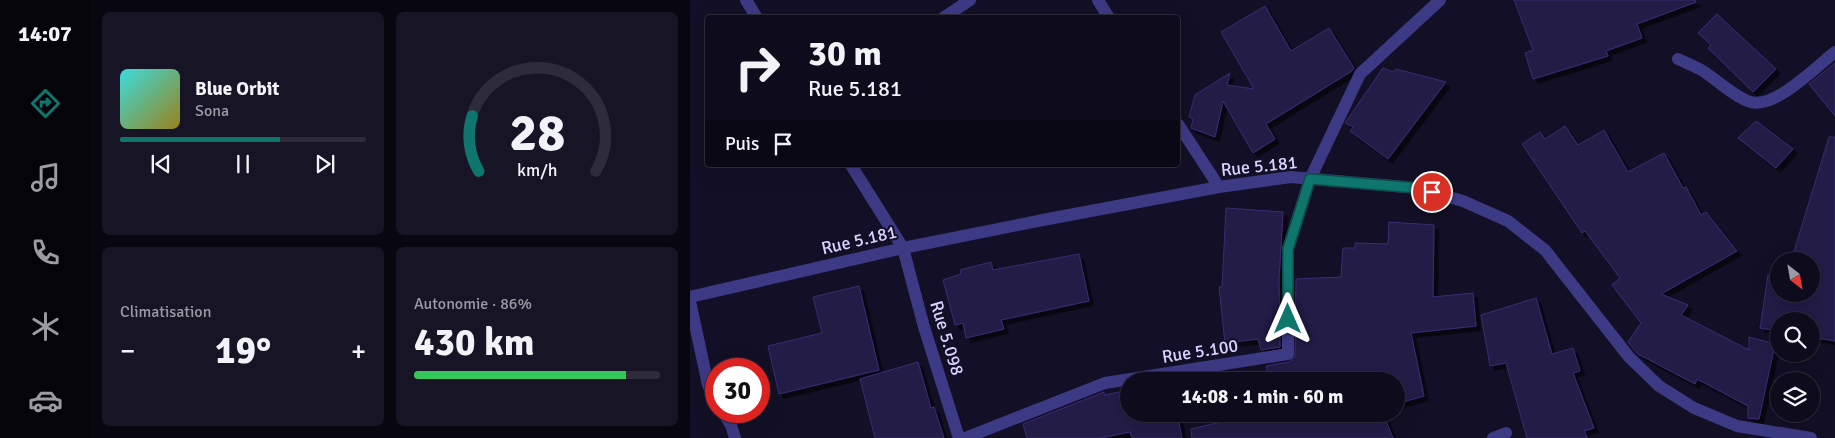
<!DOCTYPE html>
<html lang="fr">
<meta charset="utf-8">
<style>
:root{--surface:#0e0b1c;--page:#171425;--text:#f1f3f6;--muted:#9b9ba3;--line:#2e2b3b;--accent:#0f766e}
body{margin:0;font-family:Signika,sans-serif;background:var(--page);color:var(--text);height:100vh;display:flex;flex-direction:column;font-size:19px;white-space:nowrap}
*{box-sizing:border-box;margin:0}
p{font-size:16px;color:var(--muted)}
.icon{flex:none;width:28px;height:28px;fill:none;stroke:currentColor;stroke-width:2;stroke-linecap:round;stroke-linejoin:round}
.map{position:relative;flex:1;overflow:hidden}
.details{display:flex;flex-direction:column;gap:12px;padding:12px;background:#08060f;width:600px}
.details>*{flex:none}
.hud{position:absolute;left:15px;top:15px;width:475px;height:152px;border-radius:5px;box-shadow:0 5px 20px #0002,0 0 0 1px var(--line);background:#0e0b1c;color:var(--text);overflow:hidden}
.needle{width:32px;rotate:149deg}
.fabs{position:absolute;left:1080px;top:252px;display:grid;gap:10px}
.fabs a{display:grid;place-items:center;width:50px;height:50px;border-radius:50%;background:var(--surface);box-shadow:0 5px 20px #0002,0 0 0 1px var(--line);font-size:25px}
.speed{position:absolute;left:15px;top:358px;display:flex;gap:10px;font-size:25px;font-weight:700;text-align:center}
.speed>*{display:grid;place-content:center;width:65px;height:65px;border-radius:50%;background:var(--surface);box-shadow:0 5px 20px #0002,0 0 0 1px var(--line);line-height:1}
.speed .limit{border:8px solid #d22;background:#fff;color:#111}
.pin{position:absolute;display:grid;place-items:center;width:42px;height:42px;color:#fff;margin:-21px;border:2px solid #fff;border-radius:50%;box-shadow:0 1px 5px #0007}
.me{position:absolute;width:55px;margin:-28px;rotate:0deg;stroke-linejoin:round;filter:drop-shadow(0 0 4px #0008)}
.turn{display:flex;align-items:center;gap:18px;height:105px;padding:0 20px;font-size:22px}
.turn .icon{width:65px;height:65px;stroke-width:2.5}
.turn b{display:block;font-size:35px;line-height:42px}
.then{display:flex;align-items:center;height:48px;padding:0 20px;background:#0003;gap:10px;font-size:19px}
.big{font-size:38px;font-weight:700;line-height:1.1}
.details .widget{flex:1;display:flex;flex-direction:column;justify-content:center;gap:8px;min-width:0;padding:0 18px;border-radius:8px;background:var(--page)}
.details .dial{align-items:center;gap:0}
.dial svg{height:130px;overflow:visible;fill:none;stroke:var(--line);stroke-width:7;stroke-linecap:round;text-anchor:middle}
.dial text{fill:var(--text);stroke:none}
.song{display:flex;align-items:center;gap:15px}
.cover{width:60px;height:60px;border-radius:8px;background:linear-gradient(135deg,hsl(180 70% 55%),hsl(50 70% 35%))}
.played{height:5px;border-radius:2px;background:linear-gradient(90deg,var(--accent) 65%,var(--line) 65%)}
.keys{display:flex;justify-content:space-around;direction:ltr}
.heat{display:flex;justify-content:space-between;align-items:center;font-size:28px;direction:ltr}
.charge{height:8px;border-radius:4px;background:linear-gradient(90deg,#34c759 86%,var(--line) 0)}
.details .tiles{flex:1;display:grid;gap:12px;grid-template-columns:repeat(2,1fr)}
.trip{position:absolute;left:430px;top:372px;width:285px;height:50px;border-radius:25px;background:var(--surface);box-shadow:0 5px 20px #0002,0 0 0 1px var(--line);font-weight:700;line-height:50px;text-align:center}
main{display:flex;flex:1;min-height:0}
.tabs{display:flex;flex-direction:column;width:90px;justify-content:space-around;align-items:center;background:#06040b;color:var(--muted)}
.tabs .icon{width:35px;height:35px}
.tabs .selected{color:var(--accent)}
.tabs b{font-size:22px;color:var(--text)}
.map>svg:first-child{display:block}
</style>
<main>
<nav class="tabs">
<b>14:07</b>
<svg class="icon selected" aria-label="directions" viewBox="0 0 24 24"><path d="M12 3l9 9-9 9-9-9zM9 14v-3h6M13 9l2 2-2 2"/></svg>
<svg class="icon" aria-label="music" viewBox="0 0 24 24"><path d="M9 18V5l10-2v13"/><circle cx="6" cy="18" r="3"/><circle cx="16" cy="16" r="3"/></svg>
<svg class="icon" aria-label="phone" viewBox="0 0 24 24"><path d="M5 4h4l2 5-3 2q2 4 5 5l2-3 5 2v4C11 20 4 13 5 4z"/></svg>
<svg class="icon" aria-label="climate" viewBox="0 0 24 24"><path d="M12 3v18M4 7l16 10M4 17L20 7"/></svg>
<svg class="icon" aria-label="car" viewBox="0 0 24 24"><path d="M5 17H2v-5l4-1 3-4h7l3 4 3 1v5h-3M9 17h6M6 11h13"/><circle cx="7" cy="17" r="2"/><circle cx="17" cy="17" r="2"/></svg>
</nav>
<section class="details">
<div class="tiles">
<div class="widget">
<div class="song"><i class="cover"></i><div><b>Blue Orbit</b><p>Sona</p></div></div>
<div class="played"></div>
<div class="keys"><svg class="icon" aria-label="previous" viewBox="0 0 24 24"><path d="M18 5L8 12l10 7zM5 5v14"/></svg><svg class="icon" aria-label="pause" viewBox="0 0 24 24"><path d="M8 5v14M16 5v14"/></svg><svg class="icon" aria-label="next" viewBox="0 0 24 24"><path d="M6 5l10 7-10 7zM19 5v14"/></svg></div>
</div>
<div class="widget dial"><svg viewBox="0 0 100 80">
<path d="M14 69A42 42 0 1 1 86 69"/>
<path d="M14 69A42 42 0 0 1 10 35" stroke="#0f766e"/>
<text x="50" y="56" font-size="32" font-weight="700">28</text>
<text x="50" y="72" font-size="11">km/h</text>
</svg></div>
<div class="widget"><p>Climatisation</p>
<div class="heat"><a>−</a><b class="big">19°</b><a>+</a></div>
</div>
<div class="widget"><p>Autonomie · 86%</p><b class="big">430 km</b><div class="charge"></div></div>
</div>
</section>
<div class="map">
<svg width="1145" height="438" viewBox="0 0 1145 438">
<defs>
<filter id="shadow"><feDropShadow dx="4.5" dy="4.5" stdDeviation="0" flood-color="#0009"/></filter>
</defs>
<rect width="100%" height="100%" fill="#130f26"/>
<g fill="#241b47" stroke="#3b2d73" filter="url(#shadow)">
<polygon points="824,0 1005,0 1006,2 947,24 952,38 916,51 918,56 843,79 835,53 843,50"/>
<polygon points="575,6 601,51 639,28 664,68 662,71 576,124 585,139 563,153 533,101 525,137 501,128 503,119 499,117 505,95 540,73 537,85 564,89 531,32"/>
<polygon points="1027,14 1086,69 1063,92 1018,48 1021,45 1008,33"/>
<polygon points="1145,63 1145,116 1119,84"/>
<polygon points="693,68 703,72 706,69 756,82 698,159 660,131 663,127 655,123"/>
<polygon points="1066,121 1103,149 1086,168 1048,138"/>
<polygon points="875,126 888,145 914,130 938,172 974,153 993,188 996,187 1011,215 1016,212 1047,251 971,294 998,305 991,315 1059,350 1059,337 1085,344 1069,419 1058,418 1058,406 1007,379 1005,384 948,354 938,342 951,323 922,285 930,278 895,231 892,233 832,144 850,132 855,139"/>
<polygon points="1139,137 1145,137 1145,341 1121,337 1121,321 1089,321 1089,331 1070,328 1078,275 1089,277 1089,294 1121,294 1121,261 1101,261"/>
<polygon points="536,208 593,212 589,280 590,347 571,350 568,339 535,343 529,287 532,287"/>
<polygon points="699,222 744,225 743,297 783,293 786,326 721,333 734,396 706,404 706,381 580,381 576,366 599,362 605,357 606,279 651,277 653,248 665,248 665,243 698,244"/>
<polygon points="389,254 399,301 311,320 314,329 276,338 273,323 265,325 253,280 271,274 270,270 301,262 303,270"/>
<polygon points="169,286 189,370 89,394 78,346 132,333 123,297"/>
<polygon points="846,298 862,354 883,348 890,371 883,373 904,428 894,431 898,438 837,438 816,363 800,366 791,315"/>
<polygon points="228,362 241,408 244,407 254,438 185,438 170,379"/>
<polygon points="439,390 439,414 487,414 492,438 442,438 440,432 410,438 337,438 333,424 414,392 414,395"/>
<polygon points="565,414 693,414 703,438 502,438 501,429"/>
</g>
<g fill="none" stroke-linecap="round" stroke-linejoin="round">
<g stroke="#3d3a85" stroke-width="12">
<polyline points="56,0 67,18"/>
<polyline points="408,0 419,18"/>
<polyline points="253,18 280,0"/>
<path d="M988 59C996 63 1005 66 1013 71 1027 80 1046 98 1061 102 1085 109 1127 66 1145 52"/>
<polyline points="488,124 529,187"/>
<polyline points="161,165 213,248 234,327 269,438"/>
<polyline points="0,297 213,248 358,219 529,187 601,177 727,188 773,201 818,221 855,250 939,357 969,386 1004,408 1047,426 1121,438"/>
<polyline points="0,301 18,385 26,402"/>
<polyline points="32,411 41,425 45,438"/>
<polyline points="275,438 415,383 598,354 598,249 620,179 670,74 750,0"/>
<polyline points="803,438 816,433"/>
</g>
</g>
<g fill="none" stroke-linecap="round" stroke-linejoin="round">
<g stroke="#0a4d48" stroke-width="12">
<polyline id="route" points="598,319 598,249 620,179 727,188 742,192"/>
</g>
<use href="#route" stroke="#0f766e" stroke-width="9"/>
</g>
<g text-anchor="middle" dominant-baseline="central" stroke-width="4" stroke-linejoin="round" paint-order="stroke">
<g font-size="18" fill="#d9d4ff" stroke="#130f26">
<text transform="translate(569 166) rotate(-6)">Rue 5.181</text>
<text transform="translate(169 240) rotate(-13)">Rue 5.181</text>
<text transform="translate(257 338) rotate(73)">Rue 5.098</text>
<text transform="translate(510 351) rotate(-9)">Rue 5.100</text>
</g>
</g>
</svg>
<div class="fabs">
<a><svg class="needle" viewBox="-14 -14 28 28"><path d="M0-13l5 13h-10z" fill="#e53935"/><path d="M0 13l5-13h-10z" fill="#9b9ba3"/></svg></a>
<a><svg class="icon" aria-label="search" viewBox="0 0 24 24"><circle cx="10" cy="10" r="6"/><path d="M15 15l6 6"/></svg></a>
<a><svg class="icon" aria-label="layers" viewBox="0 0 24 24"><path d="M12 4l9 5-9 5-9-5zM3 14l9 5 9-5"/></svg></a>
</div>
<div class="speed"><div class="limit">30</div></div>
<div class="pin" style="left:742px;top:192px;background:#d93025"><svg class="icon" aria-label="arrive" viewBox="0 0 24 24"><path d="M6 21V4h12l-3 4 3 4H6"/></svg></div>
<svg class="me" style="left:598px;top:319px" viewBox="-20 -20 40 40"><path d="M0-17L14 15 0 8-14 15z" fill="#0f766e" stroke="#fff" stroke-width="4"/></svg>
<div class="trip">14:08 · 1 min · 60 m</div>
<div class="hud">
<div class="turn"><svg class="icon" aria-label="right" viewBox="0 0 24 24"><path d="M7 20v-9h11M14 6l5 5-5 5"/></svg><div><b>30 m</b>Rue 5.181</div></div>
<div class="then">Puis<svg class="icon" aria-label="arrive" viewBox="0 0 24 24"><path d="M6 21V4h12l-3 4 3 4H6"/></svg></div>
</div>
</div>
</main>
